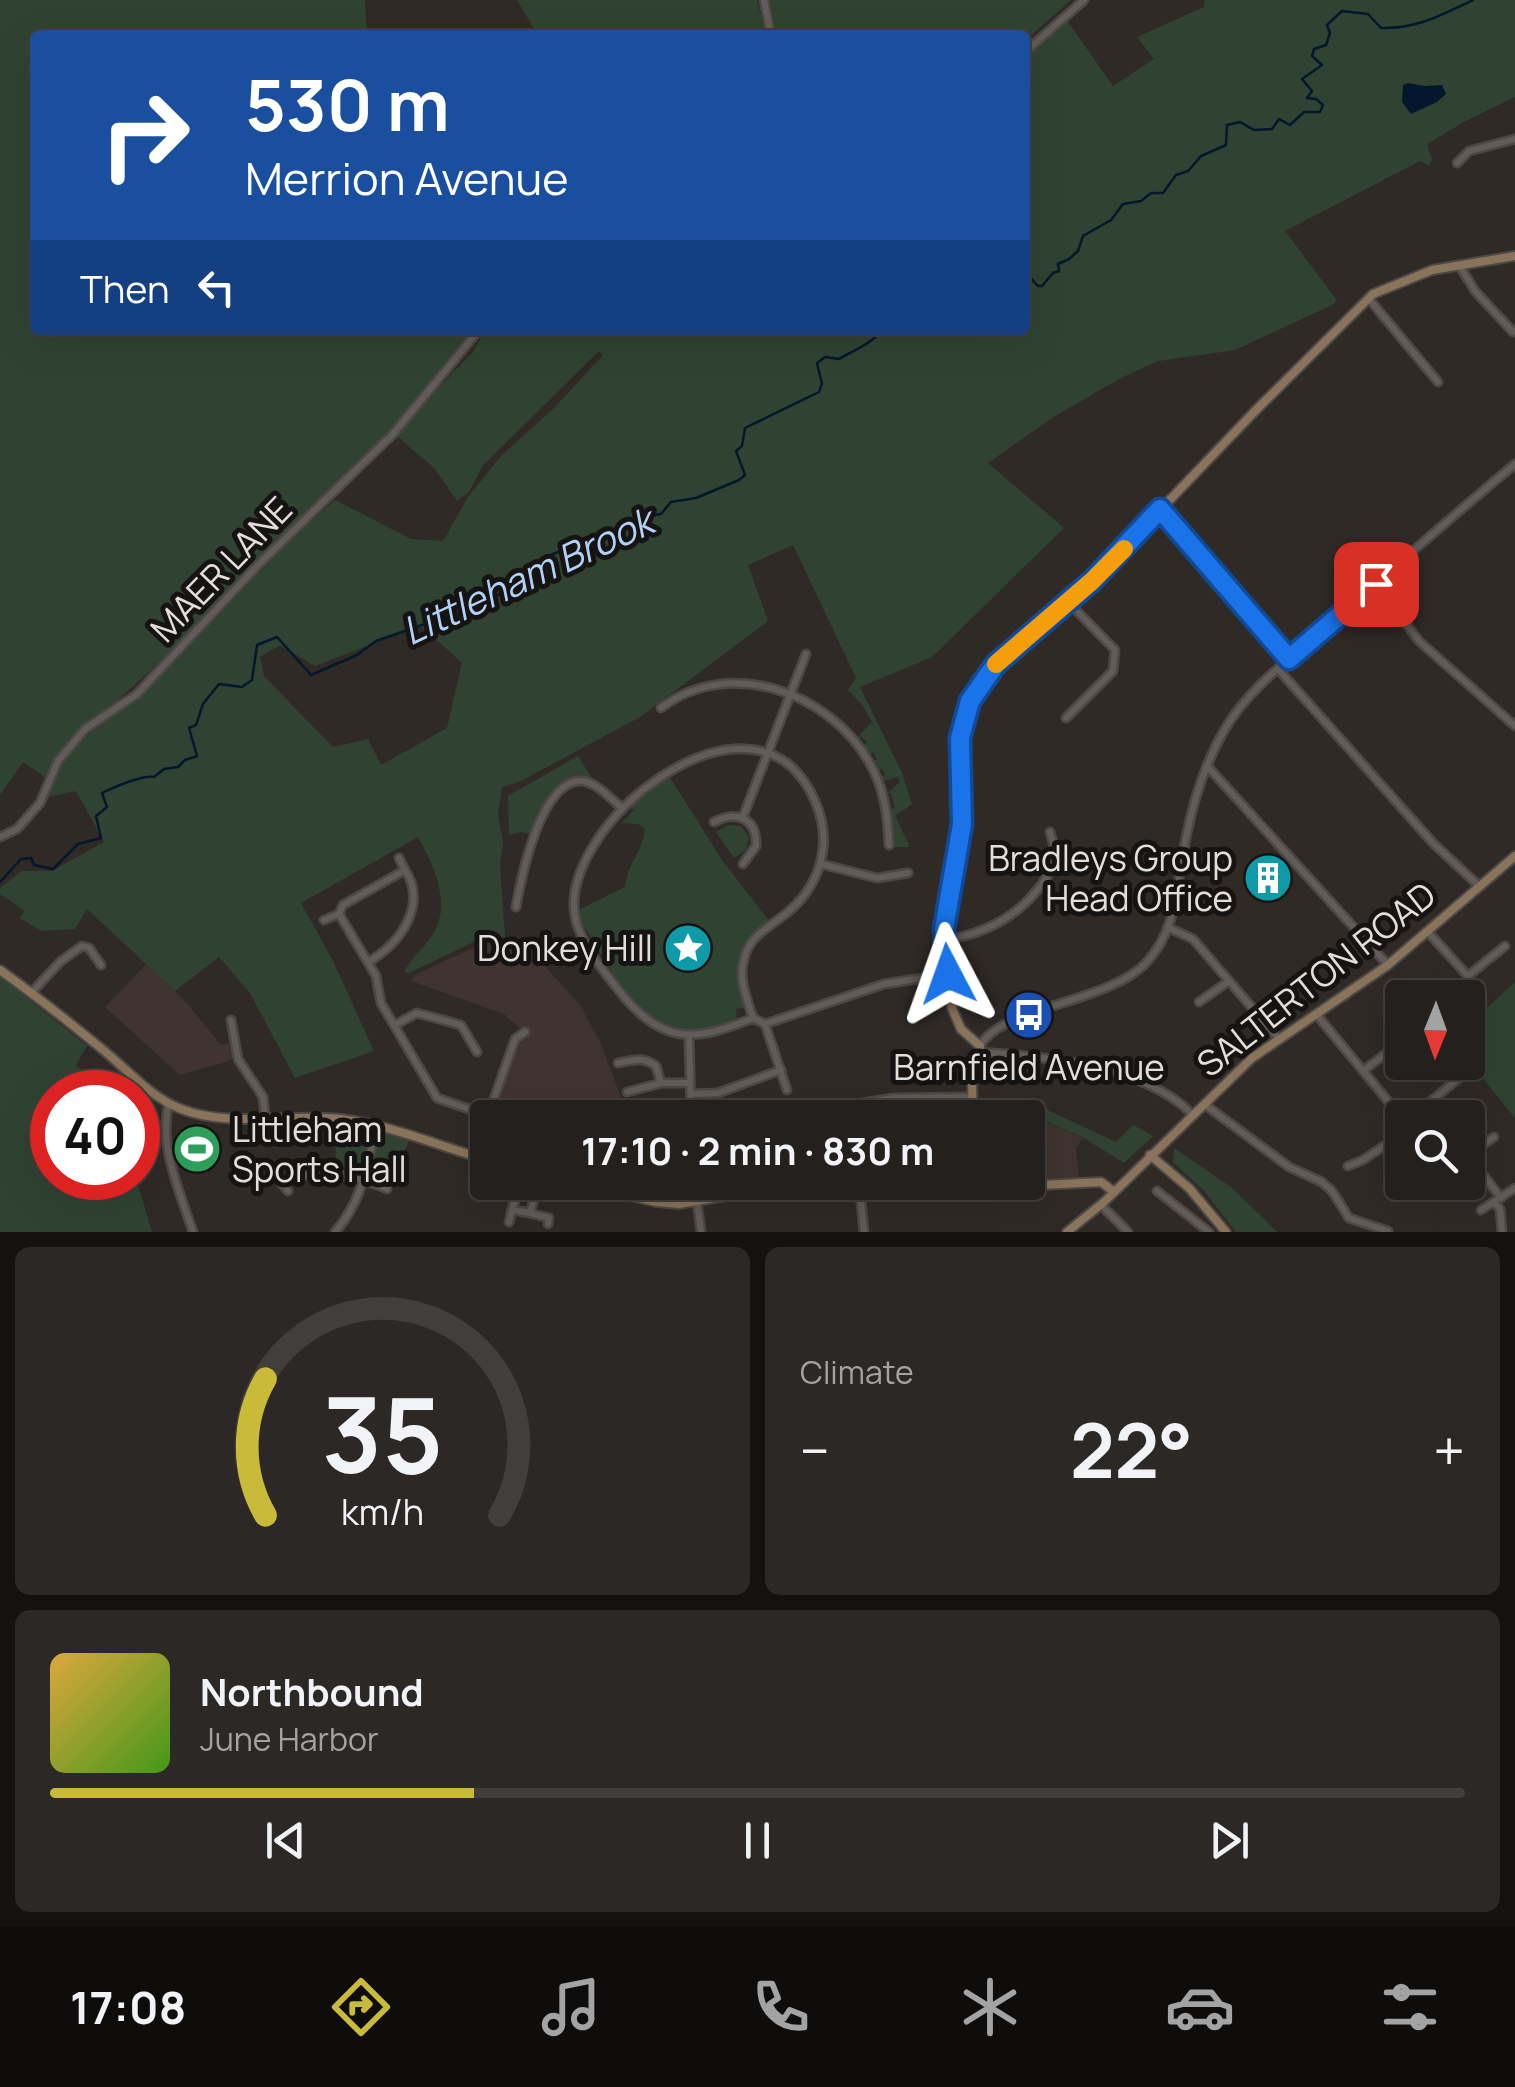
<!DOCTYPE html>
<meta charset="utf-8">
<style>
:root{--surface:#24201d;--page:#2c2826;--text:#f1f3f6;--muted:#a3a3a4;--line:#413e3b;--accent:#c9ba3a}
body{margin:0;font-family:Manrope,sans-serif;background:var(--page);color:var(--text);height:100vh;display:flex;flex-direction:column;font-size:38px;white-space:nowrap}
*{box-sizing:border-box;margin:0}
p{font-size:32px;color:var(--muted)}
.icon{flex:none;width:55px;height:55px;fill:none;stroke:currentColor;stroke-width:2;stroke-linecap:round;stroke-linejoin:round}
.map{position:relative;height:1232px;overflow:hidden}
.details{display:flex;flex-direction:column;gap:15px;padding:15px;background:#141210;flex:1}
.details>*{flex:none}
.guide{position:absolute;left:30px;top:30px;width:1000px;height:305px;border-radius:10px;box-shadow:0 10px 40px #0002,0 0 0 2px var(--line);background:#1a4fa0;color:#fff;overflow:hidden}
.needle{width:65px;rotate:181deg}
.controls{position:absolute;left:1385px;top:980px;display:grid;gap:20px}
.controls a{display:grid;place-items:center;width:100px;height:100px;border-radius:10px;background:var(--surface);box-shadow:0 10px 40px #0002,0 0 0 2px var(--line);font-size:50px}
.speed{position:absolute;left:30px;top:1070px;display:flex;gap:20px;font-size:50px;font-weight:700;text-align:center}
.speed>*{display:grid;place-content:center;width:130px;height:130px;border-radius:50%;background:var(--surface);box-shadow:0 10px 40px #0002,0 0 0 2px var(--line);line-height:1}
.speed .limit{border:15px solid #d22;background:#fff;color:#111}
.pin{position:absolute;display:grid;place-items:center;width:85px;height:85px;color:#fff;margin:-42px;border-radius:20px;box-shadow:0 5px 15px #0006}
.me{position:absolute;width:110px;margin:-55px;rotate:356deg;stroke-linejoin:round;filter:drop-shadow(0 0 8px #0008)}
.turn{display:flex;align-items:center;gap:35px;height:210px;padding:0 50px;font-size:45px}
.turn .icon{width:130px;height:130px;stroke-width:2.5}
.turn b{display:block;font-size:70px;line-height:85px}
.then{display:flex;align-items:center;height:95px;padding:0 50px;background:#0003;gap:20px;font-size:38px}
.big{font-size:75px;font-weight:700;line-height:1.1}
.details .widget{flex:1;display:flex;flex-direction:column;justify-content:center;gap:15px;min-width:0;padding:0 35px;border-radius:15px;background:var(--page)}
.details .dial{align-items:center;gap:0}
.dial svg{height:260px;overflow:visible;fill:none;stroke:var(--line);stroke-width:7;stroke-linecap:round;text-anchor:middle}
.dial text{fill:var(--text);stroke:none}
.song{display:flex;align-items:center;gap:30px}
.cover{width:120px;height:120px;border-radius:15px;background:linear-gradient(135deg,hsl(40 70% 55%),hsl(100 70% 35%))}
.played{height:10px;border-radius:5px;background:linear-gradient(90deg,var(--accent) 30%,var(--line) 30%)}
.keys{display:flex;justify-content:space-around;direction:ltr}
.heat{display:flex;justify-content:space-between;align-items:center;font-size:55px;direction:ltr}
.details .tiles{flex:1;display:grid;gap:15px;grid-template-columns:1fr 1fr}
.widget:last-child{grid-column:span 2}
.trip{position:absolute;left:470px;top:1100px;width:575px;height:100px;border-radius:10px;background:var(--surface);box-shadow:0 10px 40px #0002,0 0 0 2px var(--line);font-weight:700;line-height:100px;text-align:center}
.tabs{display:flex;height:160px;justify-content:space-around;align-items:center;background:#0e0d0c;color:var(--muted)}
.tabs .icon{width:70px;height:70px}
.tabs .current{color:var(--accent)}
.tabs b{font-size:45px;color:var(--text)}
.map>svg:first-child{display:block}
</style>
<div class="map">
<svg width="1515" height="1232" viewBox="0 0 1515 1232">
<rect width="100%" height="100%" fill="#302a27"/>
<g fill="#3f342f">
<polygon points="483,943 524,943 580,1005 600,1042 629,1117 494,1117 522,1031 504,1014 411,981 415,975"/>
<polygon points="147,964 184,1000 221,1045 229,1043 232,1060 180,1075 105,1007"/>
<polygon points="926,1099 968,1101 969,1117 928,1117"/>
<polygon points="1028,1121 1043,1126 1046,1122 1083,1138 1076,1148 1079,1179 1051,1181 1028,1175"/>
</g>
<g fill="#304332" fill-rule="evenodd">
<polygon points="0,0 365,0 367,35 35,35 35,330 474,330 450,366 390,434 256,564 185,638 125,694 68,741 45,777 23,762 0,795"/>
<polygon points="517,0 757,0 766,35 538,35"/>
<polygon points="770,0 1071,0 1025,41 1025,35 777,35"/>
<path d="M1205 0H1515V97L1464 122 1427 144 1432 159 1429 166 1420 161 1285 231 1337 300 1332 305 1235 350 1158 361 1121 378 1055 416 988 463 1064 528 932 657 860 687 902 773 912 804 895 816 910 847H893L889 810 895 808 891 793 886 794 900 782 898 777 883 781 880 777 885 775 882 769 877 771 872 762 877 759 873 752 868 755 862 747 867 742 862 737 856 739 872 722 863 706 848 690 856 678 793 545 748 565 768 621 640 717 519 782 502 787 498 814 503 842 500 864 505 937 482 938 409 973 404 972C411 958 424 948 433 934 452 903 434 866 418 837L301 903 332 959 374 1051 295 1078 250 993 219 957 175 991 87 909 75 929 42 931 19 918 25 911 0 894V888L22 871H52L104 842 76 791 49 797 48 793C53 782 57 768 64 758 88 728 125 712 152 685 213 622 269 557 335 500L411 539 443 541 468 497 501 456 555 407 603 355 599 351 483 465 469 492 457 501 435 469 397 436 435 388 437 389 473 352 485 330H1025V59L1068 22 1113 86 1154 59 1137 37 1204 7ZM420 625 462 663 447 728 381 765 368 739 333 747 264 676 260 657 280 645 315 666Z"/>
<polygon points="578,756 594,782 572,779 560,787 534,830 528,834 520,832 509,835 508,796"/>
<path d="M664 768 722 860 770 922C734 946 733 968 746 1008L736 1009 737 1019C725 1023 712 1028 699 1030 640 1037 608 963 582 923L579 910 625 887C628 862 642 853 645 829L638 824 622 823 634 810 620 802Z"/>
<polygon points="729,825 741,826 749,837 746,850 734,858 716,832"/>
<polygon points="0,976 87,1046 76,1065 106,1092 52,1092 52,1178 136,1178 152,1232 0,1232"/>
<polygon points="1515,982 1515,1118 1468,1060 1468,1026"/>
<polygon points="1041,1107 1116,1142 1133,1125 1153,1136 1124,1163 1084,1138 1039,1118"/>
<polygon points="326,1123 364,1128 371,1137 361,1172 335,1172 336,1141"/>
<polygon points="384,1133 409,1141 389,1182 384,1180 378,1183 369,1174 378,1137"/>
<polygon points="1174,1148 1231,1187 1277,1232 1236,1232 1204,1191 1173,1162"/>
</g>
<polygon fill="#03172d" points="1408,83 1425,86 1442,85 1446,94 1437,102 1411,114 1402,102 1403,85"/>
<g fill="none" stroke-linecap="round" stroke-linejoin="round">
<g stroke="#03172d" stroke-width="2.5">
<path d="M1025 272 1038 286H1042L1053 273 1059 271 1058 264 1069 259 1078 251 1083 236 1111 220 1123 204 1141 201 1151 193H1163L1176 175 1188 171 1201 156 1226 145 1227 125 1240 122 1254 130 1272 129 1279 119 1290 125 1304 112H1320L1323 105 1316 99 1307 98 1312 91 1302 79 1322 65 1312 56 1314 49 1326 45 1330 33 1327 25 1342 11 1368 14 1381 28C1417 29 1441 15 1473 0"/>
<path d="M0 882 21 859 31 858 34 865 53 869 78 844 101 838 96 816 107 807 102 793C114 787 142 775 154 777L164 769 178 767 185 760 197 756 189 728 196 725 203 704 219 684 242 687 252 680 257 645 277 637 311 675 357 655 376 641 436 620 449 607 506 593 514 580H522L551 555 592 537 623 529 644 517 661 514 671 502 696 498 739 480 745 475 736 451 742 446 745 428 819 392 822 384 817 363 825 357 839 359C849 353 861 348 869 342 878 336 878 332 890 330L898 334 903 330"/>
</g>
<g stroke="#4d4845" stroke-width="11">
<g id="street">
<polyline points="764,0 771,35"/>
<polyline points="1025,52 1084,0"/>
<polyline points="1457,163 1469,151 1515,139"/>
<polyline points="1459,265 1475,291 1513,332 1515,331"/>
<polyline points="1369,299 1438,382"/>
<polyline points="1160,509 1289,659"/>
<polyline points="1376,584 1419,641 1515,726"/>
<polyline points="1278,669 1433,843 1479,886"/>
<path d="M661 708C729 656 829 692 869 762 884 788 888 815 889 845"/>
<polyline points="1066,718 1113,671 1115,650 1068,602"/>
<polyline points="1208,767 1388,965"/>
<polyline points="743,817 806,654"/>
<path d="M714 822C737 810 757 818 756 846L743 864"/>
<polyline points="0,837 17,829 40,803 58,761 85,729 137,694 257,566 393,434 479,330"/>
<polyline points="399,858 405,870"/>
<polyline points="821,864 877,878 908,873"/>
<path d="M516 907C521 878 541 777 583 781 597 783 611 799 622 808"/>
<path d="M339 914 343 905 405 870C428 904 400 945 368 962"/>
<polyline points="324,920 339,914 376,976 381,1003 437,1098 489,1116"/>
<polyline points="1169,928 1193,939 1279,1039"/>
<polyline points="1427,931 1468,976 1505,946"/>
<path d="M945 940C996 932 1035 906 1057 858L1050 832"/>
<polyline points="32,992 61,961 82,946 89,948 101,965"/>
<polyline points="1199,1002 1229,981"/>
<polyline points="1402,1008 1395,1013 1402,1022"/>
<polyline points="1316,1014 1402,1118"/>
<path d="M753 1018C747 998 738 980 744 959 749 937 766 929 783 916 820 888 834 844 815 801 756 665 552 827 576 921 583 947 608 977 625 998 666 1046 699 1040 753 1018L765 1024"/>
<polyline points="231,1020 238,1059 263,1097 265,1116"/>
<polyline points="765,1024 884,984 949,974"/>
<polyline points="765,1024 787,1090"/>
<polyline points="395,1025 417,1013 461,1025 477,1052"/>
<path d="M980 1046C1000 1007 1108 1003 1146 963 1178 929 1176 886 1185 843 1192 805 1205 763 1225 729 1249 688 1291 658 1326 627 1389 572 1451 517 1515 464"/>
<path d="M978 1052C1043 1056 1144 1065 1192 1114"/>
<path d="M618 1063C634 1060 643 1056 656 1066L661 1083"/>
<polyline points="1363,1071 1402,1041"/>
<polyline points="627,1092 661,1083 690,1083"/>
<polyline points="691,1094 718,1093 781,1070"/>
<path d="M169 1103C158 1146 180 1192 193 1232"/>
<polyline points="1204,1104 1289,1167 1322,1182 1332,1191 1349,1218 1388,1231"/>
<polyline points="1426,1104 1437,1118"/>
<polyline points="781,1110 844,1106 894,1098 972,1097"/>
<polyline points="488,1116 515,1039 525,1032"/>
<polyline points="639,1117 691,1114 689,1036"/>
<polyline points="1410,1118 1469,1070"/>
<polyline points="1468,1155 1501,1198"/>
<polyline points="1468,1155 1494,1137"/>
<polyline points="476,1157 488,1119"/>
<polyline points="1348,1166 1363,1160 1402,1134"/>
<polyline points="277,1177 288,1191"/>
<polyline points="859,1182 864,1232"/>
<path d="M282 1184C315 1165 354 1175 387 1189"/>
<polyline points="1157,1191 1209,1232"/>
<polyline points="697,1201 701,1232"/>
<polyline points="1494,1202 1500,1209 1502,1232"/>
<polyline points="1101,1205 1128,1232"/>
<polyline points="512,1210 515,1200"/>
<polyline points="1481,1210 1515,1188"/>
<polyline points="530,1213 549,1218 548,1224"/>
<polyline points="509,1222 512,1210 530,1213 539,1182"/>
<path d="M335 1232C363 1201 367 1164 377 1125"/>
</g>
</g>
<g stroke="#4d4845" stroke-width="12">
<g id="secondary">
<path d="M0 970C35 995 69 1022 102 1049 128 1070 150 1097 181 1109 230 1128 290 1113 341 1119 392 1125 438 1146 488 1160"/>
<polyline points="973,1118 972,1083 980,1046 961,1029 952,1008 944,929 962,823 960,738 977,688 1000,661 1092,581 1257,409 1373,294 1432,270 1515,256"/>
<polyline points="1150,1155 1189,1188 1226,1232"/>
<polyline points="1028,1180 1042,1185 1101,1182 1114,1192"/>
<polyline points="573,1182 656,1202 679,1204 806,1182"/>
<polyline points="1067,1232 1104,1202 1252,1058 1388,965 1515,856"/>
</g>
</g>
<use href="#street" stroke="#625c59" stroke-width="6"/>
<use href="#secondary" stroke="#89735a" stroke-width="8"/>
</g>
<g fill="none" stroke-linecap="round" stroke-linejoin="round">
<g stroke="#114b97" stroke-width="25">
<polyline id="route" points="948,974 944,929 962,824 960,738 970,701 996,664 1092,581 1160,509 1289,659 1376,584"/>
</g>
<use href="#route" stroke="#1a73e8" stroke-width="18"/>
<polyline stroke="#f59e0b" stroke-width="18" points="996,664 1092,581 1124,549"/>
</g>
<defs>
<g id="building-disc" transform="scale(2.5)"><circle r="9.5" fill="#0f9aa8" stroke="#161412"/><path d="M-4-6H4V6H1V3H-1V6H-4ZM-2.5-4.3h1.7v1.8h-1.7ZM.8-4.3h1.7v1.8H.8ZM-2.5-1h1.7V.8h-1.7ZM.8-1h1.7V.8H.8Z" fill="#fff"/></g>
<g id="sight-disc" transform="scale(2.5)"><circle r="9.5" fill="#0f9aa8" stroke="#161412"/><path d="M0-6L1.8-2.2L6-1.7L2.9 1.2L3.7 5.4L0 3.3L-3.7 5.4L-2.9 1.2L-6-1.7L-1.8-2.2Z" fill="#fff"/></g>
<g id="bus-disc" transform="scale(2.5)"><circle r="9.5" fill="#1a4fb4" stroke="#161412"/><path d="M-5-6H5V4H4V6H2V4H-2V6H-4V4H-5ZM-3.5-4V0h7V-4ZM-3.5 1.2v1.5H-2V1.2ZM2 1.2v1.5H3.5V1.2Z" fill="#fff"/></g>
<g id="stadium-disc" transform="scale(2.5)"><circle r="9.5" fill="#2e9e5b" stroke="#161412"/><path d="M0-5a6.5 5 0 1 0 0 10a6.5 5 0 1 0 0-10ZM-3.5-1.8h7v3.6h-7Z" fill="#fff"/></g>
</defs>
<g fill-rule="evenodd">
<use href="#building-disc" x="1268" y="878"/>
<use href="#sight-disc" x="688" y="948"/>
<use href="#bus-disc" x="1029" y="1015"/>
<use href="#stadium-disc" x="197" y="1149"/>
</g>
<g text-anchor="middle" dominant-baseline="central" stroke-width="10" stroke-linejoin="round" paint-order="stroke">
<g font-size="35" fill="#e2dedc" stroke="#161412">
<text transform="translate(221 569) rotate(-46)">MAER LANE</text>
<text transform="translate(1316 979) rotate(-38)">SALTERTON ROAD</text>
</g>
<g font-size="35" fill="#e2dedc" stroke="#161412" text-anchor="end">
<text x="1233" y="858">Bradleys Group<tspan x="1233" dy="40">Head Office</tspan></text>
<text x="653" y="948">Donkey Hill</text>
<text x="1029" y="1067" text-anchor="middle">Barnfield Avenue</text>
<text x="232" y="1129" text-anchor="start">Littleham<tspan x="232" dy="40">Sports Hall</tspan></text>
</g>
<g font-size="38" font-style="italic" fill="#b0d2f9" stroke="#161412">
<text transform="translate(527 575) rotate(-25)">Littleham Brook</text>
</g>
</g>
</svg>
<div class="controls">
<a><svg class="needle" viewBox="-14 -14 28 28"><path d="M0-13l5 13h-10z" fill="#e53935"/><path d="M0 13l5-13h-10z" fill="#a3a3a4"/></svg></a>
<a><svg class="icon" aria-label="search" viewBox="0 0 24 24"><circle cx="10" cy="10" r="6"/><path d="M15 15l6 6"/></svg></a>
</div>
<div class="speed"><div class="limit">40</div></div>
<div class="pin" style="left:1376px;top:584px;background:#d93025"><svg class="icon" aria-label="arrive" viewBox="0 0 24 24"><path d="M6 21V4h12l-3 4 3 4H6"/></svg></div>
<svg class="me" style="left:948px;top:974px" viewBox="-20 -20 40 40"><path d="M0-17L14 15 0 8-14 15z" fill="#1a73e8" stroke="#fff" stroke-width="4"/></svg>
<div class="trip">17:10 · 2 min · 830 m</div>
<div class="guide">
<div class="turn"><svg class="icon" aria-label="right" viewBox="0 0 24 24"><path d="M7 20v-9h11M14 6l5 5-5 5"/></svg><div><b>530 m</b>Merrion Avenue</div></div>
<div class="then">Then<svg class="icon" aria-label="left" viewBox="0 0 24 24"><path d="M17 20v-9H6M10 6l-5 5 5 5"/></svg></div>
</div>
</div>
<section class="details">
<div class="tiles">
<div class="widget dial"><svg viewBox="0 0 100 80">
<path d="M14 69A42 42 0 1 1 86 69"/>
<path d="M14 69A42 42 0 0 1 14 27" stroke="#c9ba3a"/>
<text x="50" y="56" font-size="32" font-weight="700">35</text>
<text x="50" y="72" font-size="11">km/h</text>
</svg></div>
<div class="widget"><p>Climate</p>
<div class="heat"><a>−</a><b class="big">22°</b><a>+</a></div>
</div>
<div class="widget">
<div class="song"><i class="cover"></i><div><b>Northbound</b><p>June Harbor</p></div></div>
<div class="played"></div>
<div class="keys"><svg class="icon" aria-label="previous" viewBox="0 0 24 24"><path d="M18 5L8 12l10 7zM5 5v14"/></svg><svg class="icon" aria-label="pause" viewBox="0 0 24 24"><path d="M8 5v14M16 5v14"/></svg><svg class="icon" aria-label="next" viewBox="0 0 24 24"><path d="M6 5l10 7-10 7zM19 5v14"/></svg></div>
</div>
</div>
</section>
<nav class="tabs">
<b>17:08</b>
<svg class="icon current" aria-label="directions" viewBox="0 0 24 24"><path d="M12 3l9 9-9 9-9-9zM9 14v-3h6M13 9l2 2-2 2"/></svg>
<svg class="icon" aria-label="music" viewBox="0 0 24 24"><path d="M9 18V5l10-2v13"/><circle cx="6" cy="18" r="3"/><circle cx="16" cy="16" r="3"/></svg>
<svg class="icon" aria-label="phone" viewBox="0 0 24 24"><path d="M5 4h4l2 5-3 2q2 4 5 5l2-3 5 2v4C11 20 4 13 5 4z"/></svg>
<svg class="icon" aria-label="climate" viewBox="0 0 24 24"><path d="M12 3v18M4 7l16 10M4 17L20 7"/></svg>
<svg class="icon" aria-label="car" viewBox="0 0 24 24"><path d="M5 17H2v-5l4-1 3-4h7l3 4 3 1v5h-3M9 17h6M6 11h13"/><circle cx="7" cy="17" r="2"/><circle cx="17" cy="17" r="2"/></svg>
<svg class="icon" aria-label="filters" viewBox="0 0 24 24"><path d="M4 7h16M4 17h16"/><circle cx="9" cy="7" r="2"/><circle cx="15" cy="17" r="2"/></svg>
</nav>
